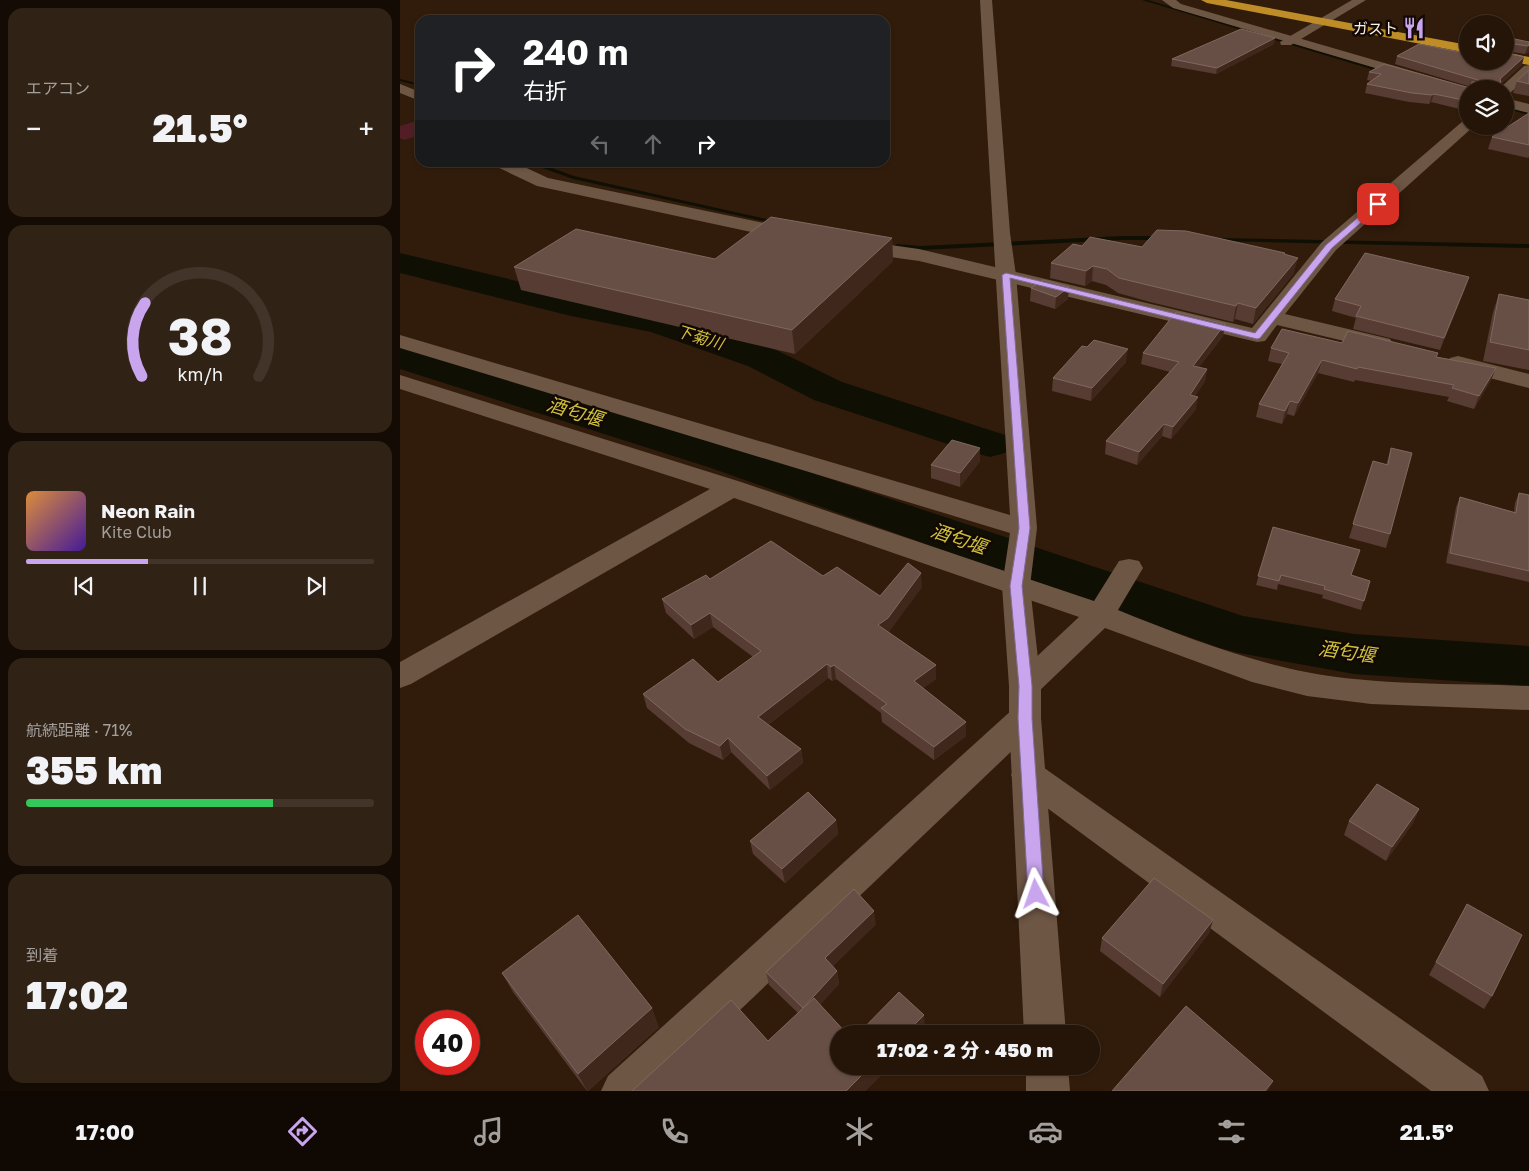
<!DOCTYPE html>
<html lang="ja">
<meta charset="utf-8">
<style>
:root{--surface:#251508;--page:#312216;--text:#f1f3f6;--muted:#a39f9c;--line:#423429;--accent:#c9a5ee}
body{margin:0;font-family:"Golos Text","Noto Sans JP",sans-serif;background:var(--page);color:var(--text);height:100vh;display:flex;flex-direction:column;font-size:19px;white-space:nowrap}
*{box-sizing:border-box;margin:0}
p{font-size:16px;color:var(--muted)}
.icon{flex:none;width:28px;height:28px;fill:none;stroke:currentColor;stroke-width:2;stroke-linecap:round;stroke-linejoin:round}
.map{position:relative;flex:1;overflow:hidden}
.drawer{display:flex;flex-direction:column;gap:8px;padding:8px;background:#140c04;width:400px}
.drawer>*{flex:none}
.guide{position:absolute;left:15px;top:15px;width:475px;height:152px;border-radius:15px;box-shadow:0 1px 4px #0004,0 0 0 1px var(--line);background:#202124;color:#fff;overflow:hidden}
.controls{position:absolute;left:1059px;top:15px;display:grid;gap:10px}
.controls a{display:grid;place-items:center;width:55px;height:55px;border-radius:50%;background:var(--surface);box-shadow:0 1px 4px #0004,0 0 0 1px var(--line);font-size:25px}
.speed{position:absolute;left:15px;top:1010px;display:flex;gap:10px;font-size:25px;font-weight:700;text-align:center}
.speed>*{display:grid;place-content:center;width:65px;height:65px;border-radius:50%;background:var(--surface);box-shadow:0 1px 4px #0004,0 0 0 1px var(--line);line-height:1}
.speed .limit{border:8px solid #d22;background:#fff;color:#111}
.pin{position:absolute;display:grid;place-items:center;width:42px;height:42px;color:#fff;margin:-21px;border-radius:10px;box-shadow:0 2px 8px #0006}
.me{position:absolute;width:55px;margin:-28px;rotate:356deg;stroke-linejoin:round;filter:drop-shadow(0 0 4px #0008)}
.turn{display:flex;align-items:center;gap:18px;height:105px;padding:0 25px;font-size:22px}
.turn .icon{width:65px;height:65px;stroke-width:2.5}
.turn b{display:block;font-size:35px;line-height:42px}
.lanes{display:flex;align-items:center;height:48px;padding:0 25px;background:#0003;justify-content:center;gap:25px;direction:ltr}
.lanes .off{opacity:.35}
.big{font-size:38px;font-weight:800;line-height:1.1}
.drawer .card{flex:1;display:flex;flex-direction:column;justify-content:center;gap:8px;min-width:0;padding:0 18px;border-radius:15px;background:var(--page)}
.drawer .dial{align-items:center;gap:0}
.dial svg{height:130px;overflow:visible;fill:none;stroke:var(--line);stroke-width:7;stroke-linecap:round;text-anchor:middle}
.dial text{fill:var(--text);stroke:none}
.song{display:flex;align-items:center;gap:15px}
.cover{width:60px;height:60px;border-radius:8px;background:linear-gradient(135deg,hsl(30 70% 55%),hsl(260 70% 35%))}
.played{height:5px;border-radius:2px;background:linear-gradient(90deg,var(--accent) 35%,var(--line) 35%)}
.keys{display:flex;justify-content:space-around;direction:ltr}
.heat{display:flex;justify-content:space-between;align-items:center;font-size:28px;direction:ltr}
.charge{height:8px;border-radius:4px;background:linear-gradient(90deg,#34c759 71%,var(--line) 0)}
.trip{position:absolute;left:430px;top:1025px;width:270px;height:50px;border-radius:25px;background:var(--surface);box-shadow:0 1px 4px #0004,0 0 0 1px var(--line);font-weight:800;line-height:50px;text-align:center}
.menu{display:flex;height:80px;justify-content:space-around;align-items:center;background:#0f0803;color:var(--muted)}
.menu .icon{width:35px;height:35px}
.menu .active{color:var(--accent)}
.menu b{font-size:22px;color:var(--text)}
main{display:flex;flex:1;min-height:0}
.map>svg:first-child{display:block}
</style>
<main>
<section class="drawer">
<div class="card"><p>エアコン</p>
<div class="heat"><a>−</a><b class="big">21.5°</b><a>+</a></div>
</div>
<div class="card dial"><svg viewBox="0 0 100 80">
<path d="M14 69A42 42 0 1 1 86 69"/>
<path d="M14 69A42 42 0 0 1 16 24" stroke="#c9a5ee"/>
<text x="50" y="56" font-size="32" font-weight="700">38</text>
<text x="50" y="72" font-size="11">km/h</text>
</svg></div>
<div class="card">
<div class="song"><i class="cover"></i><div><b>Neon Rain</b><p>Kite Club</p></div></div>
<div class="played"></div>
<div class="keys"><svg class="icon" aria-label="previous" viewBox="0 0 24 24"><path d="M18 5L8 12l10 7zM5 5v14"/></svg><svg class="icon" aria-label="pause" viewBox="0 0 24 24"><path d="M8 5v14M16 5v14"/></svg><svg class="icon" aria-label="next" viewBox="0 0 24 24"><path d="M6 5l10 7-10 7zM19 5v14"/></svg></div>
</div>
<div class="card"><p>航続距離 · 71%</p><b class="big">355 km</b><div class="charge"></div></div>
<div class="card"><p>到着</p><b class="big">17:02</b></div>
</section>
<div class="map">
<svg width="1129" height="1091" viewBox="0 0 1129 1091">
<rect width="100%" height="100%" fill="#311c0b"/>
<polygon fill="#521e26" points="20,120 20,135 4,140 0,138 0,126"/>
<g fill="none" stroke-linecap="round" stroke-linejoin="round">
<g fill="#100f04" fill-rule="evenodd">
<polygon points="742,0 748,0 988,72 984,73"/>
<polygon points="0,79 20,84 20,86 0,81"/>
<polygon points="1105,106 1129,113 1129,115 1105,108"/>
<polygon points="126,162 135,162 174,176 380,222 377,224 173,179"/>
<polygon points="722,236 761,236 764,238 761,240 722,240 520,250 497,248 494,246 497,244 520,246"/>
<polygon points="817,238 1129,244 1129,248 815,241 814,240"/>
</g>
<g fill="#100f04" fill-rule="evenodd">
<polygon points="0,253 171,294 272,315 376,350 442,382 605,435 612,444 605,453 590,457 575,453 414,400 348,366 251,332 171,316 0,273"/>
<polygon points="0,344 343,450 843,616 954,634 1129,646 1129,686 954,674 839,653 820,648 311,468 0,369"/>
</g>
<g fill="#6e5644" fill-rule="evenodd">
<polygon points="952,0 966,0 891,45 881,45 880,42"/>
<polygon points="1129,65 1129,76 1110,93 1105,94 1105,89 1099,89 1124,66"/>
<polygon points="0,84 20,92 20,101 0,93"/>
<polygon points="1068,120 1068,126 1073,127 936,250 885,314 990,339 993,344 990,349 982,350 877,325 865,341 857,342 519,261 455,252 448,250 446,246 448,242 455,240 519,249 852,328 922,242 1063,121"/>
<polygon points="91,162 114,162 148,178 393,229 400,231 402,235 400,239 393,241 137,186 93,165"/>
<polygon points="1058,356 1129,374 1129,388 1050,368 1047,363 1050,358"/>
<path d="M0 375 341 482 694 601 719 561 729 559 739 561 743 568 718 610C777 634 844 660 906 672 978 686 1055 683 1129 686V710L971 704 907 696 852 682 705 628 636 694 625 698 614 694 609 686 614 678 679 617 334 498 11 684 0 688V662L310 489 0 389Z"/>
<polygon points="625,705 637,709 641,718 637,727 255,1091 201,1091 208,1076 613,709"/>
<polygon points="628,761 640,765 1082,1076 1089,1091 1031,1091 616,785 611,775 616,765"/>
</g>
<g fill="#6e5644" fill-rule="evenodd">
<path d="M580 0H592L610 233 616 275 637 528 630 586 641 686V718L666 1034H624L609 718V686L602 586 610 533 0 348V335L610 515C600 343 589 172 580 0Z"/>
<polygon points="762,0 776,0 781,4 1074,89 1068,89 1068,95 1063,94 773,8"/>
<polygon points="1105,98 1129,104 1129,113 1105,107"/>
<polygon points="626,1066 668,1066 670,1091 626,1091"/>
</g>
<g fill="#be8d28" fill-rule="evenodd">
<polygon points="801,0 826,0 1068,45 1068,53 807,3"/>
<polygon points="1105,52 1129,57 1129,65 1105,60"/>
</g>
</g>
<g fill="#563c33">
<polygon points="1105,37 1129,42 1129,52 1125,54 1106,51 1106,53 1122,65 1100,85 1099,89 1068,89 1068,111 1031,102 1029,104 1009,102 965,93 967,84 971,81 967,80 969,72 1070,88 1071,87 995,64 997,56 1065,53"/>
<polygon points="874,44 816,74 771,66 772,59"/>
<polygon points="1129,70 1129,96 1113,93 1117,81"/>
<polygon points="1129,113 1129,157 1128,158 1088,149 1092,137"/>
<polygon points="492,238 493,261 395,354 121,290 114,267 315,259"/>
<polygon points="682,246 742,247 885,255 894,273 853,324 835,319 833,322 750,302 718,293 706,285 692,281 685,286 650,278 651,263"/>
<polygon points="631,288 668,299 655,309 630,301"/>
<polygon points="1065,289 1040,350 953,329 956,318 932,311 935,299"/>
<polygon points="1099,294 1129,300 1129,370 1083,361 1093,312"/>
<polygon points="825,324 823,336 799,367 807,369 805,381 795,396 796,409 771,439 762,436 737,465 705,454 706,441 770,372 741,364 743,353"/>
<polygon points="942,343 1037,357 1096,368 1091,380 1074,409 1047,401 1049,397 955,380 954,382 918,373 894,416 887,414 882,424 856,417 859,404 882,364 868,361 871,348"/>
<polygon points="687,347 726,362 691,401 652,391 653,378"/>
<polygon points="580,448 580,461 560,487 531,478 531,465"/>
<polygon points="991,448 990,534 986,548 949,538 973,461 986,465"/>
<polygon points="1119,493 1129,495 1129,582 1046,563 1056,507 1060,497 1114,512 1115,503"/>
<polygon points="873,527 951,575 970,581 961,610 922,598 923,595 878,584 877,590 856,585"/>
<polygon points="423,576 480,596 522,587 488,632 536,665 536,679 523,688 566,722 566,736 534,760 482,722 481,713 436,679 432,681 428,678 368,725 401,749 403,763 370,790 331,752 323,760 289,743 247,708 243,694 318,682 353,657 313,627 294,639 266,613 262,599 310,579"/>
<polygon points="1019,809 1013,823 986,861 944,835 949,821"/>
<polygon points="436,820 438,834 385,883 353,854 350,841"/>
<polygon points="1067,904 1092,996 1084,1009 1029,975"/>
<polygon points="813,920 809,933 760,997 700,951 702,938"/>
<polygon points="476,924 433,966 437,971 439,984 420,1004 439,1066 490,1066 465,1091 232,1091 368,1041 398,1013 369,985 366,972"/>
<polygon points="102,973 259,1027 188,1091 187,1091 113,992"/>
</g>
<g fill="#3f271b">
<polygon points="875,38 874,44 816,74 817,68"/>
<polygon points="1129,45 1129,52 1125,54 1128,46"/>
<polygon points="1124,57 1122,65 1100,85 1099,89 1092,89 1100,79"/>
<polygon points="1034,94 1031,102 1029,104 1032,95"/>
<polygon points="492,238 493,261 395,354 392,330"/>
<polygon points="898,258 894,273 853,324 856,308"/>
<polygon points="693,266 692,281 685,286 686,271"/>
<polygon points="1069,277 1065,289 1040,350 1044,338"/>
<polygon points="669,287 668,299 655,309 656,297"/>
<polygon points="838,303 835,319 833,322 836,306"/>
<polygon points="825,324 823,336 791,378 793,366"/>
<polygon points="728,349 726,362 691,401 692,388"/>
<polygon points="922,360 918,373 894,416 898,403"/>
<polygon points="1096,368 1091,380 1074,409 1079,396"/>
<polygon points="807,369 805,381 788,407 790,395"/>
<polygon points="798,397 796,409 771,439 773,427"/>
<polygon points="890,401 887,414 882,424 885,411"/>
<polygon points="764,424 762,436 737,465 739,452"/>
<polygon points="580,448 580,461 560,487 560,473"/>
<polygon points="521,573 522,587 489,632 479,639 478,625"/>
<polygon points="310,613 313,627 294,639 291,625"/>
<polygon points="427,664 428,678 360,731 358,717"/>
<polygon points="434,665 436,679 432,681 431,667"/>
<polygon points="536,665 536,679 514,695 514,681"/>
<polygon points="566,722 566,736 534,760 534,747"/>
<polygon points="328,738 331,752 323,760 320,746"/>
<polygon points="401,749 403,763 370,790 367,776"/>
<polygon points="1019,809 1013,823 986,861 992,847"/>
<polygon points="436,820 438,834 385,883 382,869"/>
<polygon points="474,911 476,924 427,972 425,958"/>
<polygon points="813,920 809,933 760,997 763,984"/>
<polygon points="437,971 439,984 406,1021 403,1008"/>
<polygon points="252,1008 259,1027 188,1091 187,1091 178,1074"/>
<polygon points="524,1015 525,1032 523,1034 505,1034"/>
<polygon points="471,1066 490,1066 465,1091 446,1091"/>
<polygon points="873,1081 868,1091 865,1091"/>
</g>
<g fill="#684f46" stroke="#7f685f">
<polygon points="841,29 875,38 817,68 772,59"/>
<polygon points="1105,37 1129,42 1129,45 1128,46 1106,43 1106,53 1124,57 1100,79 1101,82 1092,89 1068,89 1068,101 1034,94 1032,95 1012,93 967,84 981,74 969,72 984,64 1070,88 1072,82 1078,82 1078,80 997,56 1019,44 1065,53 1068,51 1068,61 1105,61"/>
<polygon points="1129,70 1129,84 1117,81"/>
<polygon points="1129,113 1129,145 1092,137"/>
<polygon points="371,217 492,238 392,330 114,267 176,229 315,259"/>
<polygon points="757,230 786,231 885,253 884,254 898,258 856,308 838,303 836,306 752,286 719,278 707,269 693,266 686,271 651,263 673,244 682,246 690,237 742,247"/>
<polygon points="965,253 1069,277 1044,338 956,316 961,306 935,299"/>
<polygon points="643,280 669,287 656,297 631,288"/>
<polygon points="1099,294 1129,300 1129,350 1090,342"/>
<polygon points="776,312 825,324 793,366 807,369 790,395 798,397 773,427 764,424 739,452 706,441 779,362 743,353"/>
<polygon points="882,329 942,343 948,331 1038,353 1036,357 1096,368 1079,396 1052,388 1054,385 958,367 957,369 922,360 898,403 890,401 885,411 859,404 889,353 871,348"/>
<polygon points="694,340 728,349 692,388 653,378 682,346 687,347"/>
<polygon points="552,440 580,448 560,473 531,465"/>
<polygon points="991,448 1012,453 990,534 953,524 973,461 988,465"/>
<polygon points="1119,493 1129,495 1129,571 1050,553 1060,497 1116,513"/>
<polygon points="873,527 960,550 951,575 970,581 964,601 924,589 925,586 881,575 879,581 858,576"/>
<polygon points="371,541 423,576 437,567 480,596 508,563 521,573 488,618 478,625 536,665 514,681 566,722 534,747 481,708 487,704 434,665 431,667 427,664 358,717 401,749 367,776 328,738 320,746 285,729 243,694 293,659 318,682 361,651 310,613 291,625 262,599 306,575 310,579"/>
<polygon points="977,784 1019,809 992,847 949,821"/>
<polygon points="408,792 436,820 382,869 350,841"/>
<polygon points="754,878 813,920 763,984 702,938"/>
<polygon points="454,889 474,911 425,958 437,971 403,1008 366,972"/>
<polygon points="1067,904 1122,935 1092,996 1036,962"/>
<polygon points="178,915 252,1008 178,1074 102,973"/>
<polygon points="499,992 524,1015 505,1034 458,1034"/>
<polygon points="414,998 447,1034 439,1034 439,1066 471,1066 446,1091 232,1091 331,1000 368,1041"/>
<polygon points="786,1006 873,1081 865,1091 712,1091"/>
</g>
<polygon fill="#c9a5ee" stroke="#836b9b" points="976,202 982,204 932,248 860,338 857,339 610,278 630,528 622,586 632,686 632,718 644,894 641,899 636,902 630,899 628,894 618,718 619,686 610,586 619,528 602,275 606,273 855,333 926,245"/>
<defs>
<g id="restaurant-bare" transform="scale(1.725)"><path d="M-5-6h1v4h1v-4h1v4h1v-4h1v5L-1.5 .5V6h-2V.5L-5-1ZM5-6V6H3V1.5H1.5Q1.5-4 5-6Z" fill="#c9a5ee" stroke="#120904" stroke-width="2.5" paint-order="stroke"/></g>
</defs>
<g fill-rule="evenodd">
<use href="#restaurant-bare" x="1014" y="28"/>
</g>
<g text-anchor="middle" dominant-baseline="central" stroke-width="5" stroke-linejoin="round" paint-order="stroke">
<g font-size="15" fill="#feefe4" stroke="#120904" text-anchor="end">
<text x="998" y="28">ガスト</text>
</g>
<g font-size="16" font-style="italic" fill="#d0c13c" stroke="#120904">
<text transform="translate(300 337) rotate(17)">下菊川</text>
</g>
<g font-size="19" font-style="italic" fill="#d0c13c" stroke="#120904">
<text transform="translate(175 411) rotate(17)">酒匂堰</text>
<text transform="translate(559 538) rotate(19)">酒匂堰</text>
<text transform="translate(947 651) rotate(8)">酒匂堰</text>
</g>
</g>
</svg>
<div class="controls">
<a><svg class="icon" aria-label="sound" viewBox="0 0 24 24"><path d="M4 9h4l5-4v14l-5-4H4zM17 9q2 3 0 6"/></svg></a>
<a><svg class="icon" aria-label="layers" viewBox="0 0 24 24"><path d="M12 4l9 5-9 5-9-5zM3 14l9 5 9-5"/></svg></a>
</div>
<div class="speed"><div class="limit">40</div></div>
<div class="pin" style="left:978px;top:204px;background:#d93025"><svg class="icon" aria-label="arrive" viewBox="0 0 24 24"><path d="M6 21V4h12l-3 4 3 4H6"/></svg></div>
<svg class="me" style="left:636px;top:894px" viewBox="-20 -20 40 40"><path d="M0-17L14 15 0 8-14 15z" fill="#c9a5ee" stroke="#fff" stroke-width="4"/></svg>
<div class="trip">17:02 · 2 分 · 450 m</div>
<div class="guide">
<div class="turn"><svg class="icon" aria-label="right" viewBox="0 0 24 24"><path d="M7 20v-9h11M14 6l5 5-5 5"/></svg><div><b>240 m</b>右折</div></div>
<div class="lanes"><svg class="icon off" aria-label="left" viewBox="0 0 24 24"><path d="M17 20v-9H6M10 6l-5 5 5 5"/></svg><svg class="icon off" aria-label="ahead" viewBox="0 0 24 24"><path d="M12 20V5M6 11l6-6 6 6"/></svg><svg class="icon" aria-label="right" viewBox="0 0 24 24"><path d="M7 20v-9h11M14 6l5 5-5 5"/></svg></div>
</div>
</div>
</main>
<nav class="menu">
<b>17:00</b>
<svg class="icon active" aria-label="directions" viewBox="0 0 24 24"><path d="M12 3l9 9-9 9-9-9zM9 14v-3h6M13 9l2 2-2 2"/></svg>
<svg class="icon" aria-label="music" viewBox="0 0 24 24"><path d="M9 18V5l10-2v13"/><circle cx="6" cy="18" r="3"/><circle cx="16" cy="16" r="3"/></svg>
<svg class="icon" aria-label="phone" viewBox="0 0 24 24"><path d="M5 4h4l2 5-3 2q2 4 5 5l2-3 5 2v4C11 20 4 13 5 4z"/></svg>
<svg class="icon" aria-label="climate" viewBox="0 0 24 24"><path d="M12 3v18M4 7l16 10M4 17L20 7"/></svg>
<svg class="icon" aria-label="car" viewBox="0 0 24 24"><path d="M5 17H2v-5l4-1 3-4h7l3 4 3 1v5h-3M9 17h6M6 11h13"/><circle cx="7" cy="17" r="2"/><circle cx="17" cy="17" r="2"/></svg>
<svg class="icon" aria-label="filters" viewBox="0 0 24 24"><path d="M4 7h16M4 17h16"/><circle cx="9" cy="7" r="2"/><circle cx="15" cy="17" r="2"/></svg>
<b>21.5°</b>
</nav>
